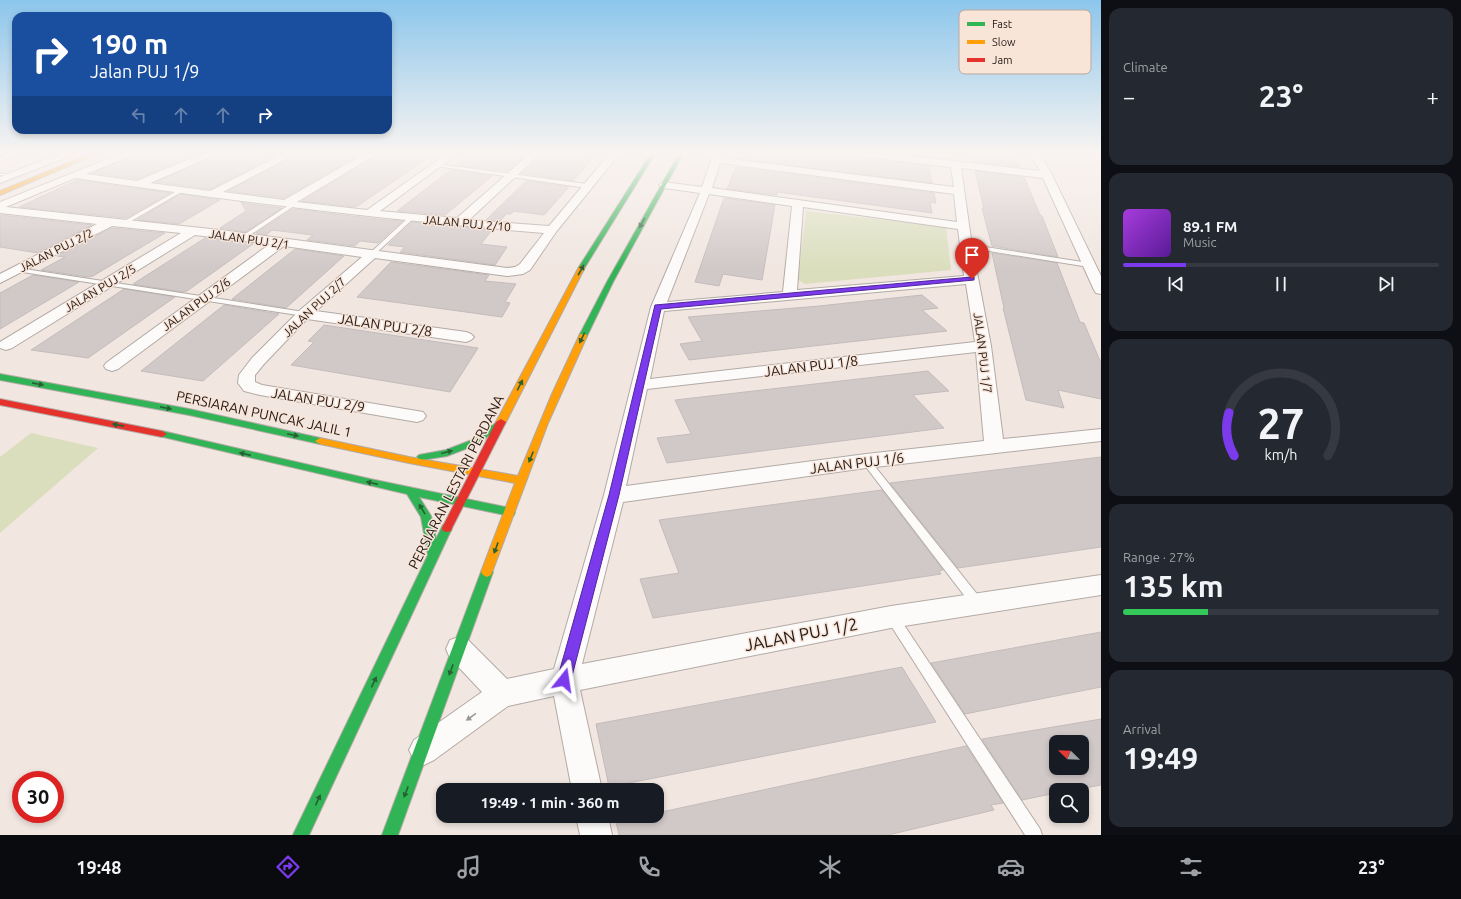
<!DOCTYPE html>
<meta charset="utf-8">
<style>
:root{--surface:#171b24;--page:#242831;--text:#f1f3f6;--muted:#9ea1a6;--line:#363941;--accent:#7c3aed}
body{margin:0;font-family:Ubuntu,sans-serif;background:var(--page);color:var(--text);height:100vh;display:flex;flex-direction:column;font-size:15px;white-space:nowrap}
*{box-sizing:border-box;margin:0}
p{font-size:13px;color:var(--muted)}
.icon{flex:none;width:22px;height:22px;fill:none;stroke:currentColor;stroke-width:2;stroke-linecap:round;stroke-linejoin:round}
.map{position:relative;flex:1;overflow:hidden}
.drawer{display:flex;flex-direction:column;gap:8px;padding:8px;background:#0d0f14;width:360px}
.drawer>*{flex:none}
.banner{position:absolute;left:12px;top:12px;width:380px;height:122px;border-radius:12px;box-shadow:0 2px 6px #0003;background:#1a4fa0;color:#fff;overflow:hidden}
.needle{width:26px;rotate:293deg}
.controls{position:absolute;left:1049px;top:735px;display:grid;gap:8px}
.controls a{display:grid;place-items:center;width:40px;height:40px;border-radius:8px;background:var(--surface);box-shadow:0 2px 6px #0003;font-size:20px}
.speed{position:absolute;left:12px;top:771px;display:flex;gap:8px;font-size:20px;font-weight:700;text-align:center}
.speed>*{display:grid;place-content:center;width:52px;height:52px;border-radius:50%;background:var(--surface);box-shadow:0 2px 6px #0003;line-height:1}
.speed .limit{border:6px solid #d22;background:#fff;color:#111}
.pin{position:absolute;display:grid;place-items:center;width:34px;height:34px;color:#fff;margin:-41px -17px;border-radius:50% 50% 50% 0;rotate:-45deg;box-shadow:0 0 4px #0007}
.pin .icon{rotate:45deg}
.me{position:absolute;width:44px;margin:-22px;rotate:15deg;stroke-linejoin:round;filter:drop-shadow(0 0 3px #0008)}
.turn{display:flex;align-items:center;gap:14px;height:84px;padding:0 12px;font-size:18px}
.turn .icon{width:52px;height:52px;stroke-width:2.5}
.turn b{display:block;font-size:28px;line-height:34px}
.lanes{display:flex;align-items:center;height:38px;padding:0 12px;background:#0003;justify-content:center;gap:20px;direction:ltr}
.lanes .off{opacity:.35}
.big{font-size:30px;font-weight:700;line-height:1.1}
.drawer .widget{flex:1;display:flex;flex-direction:column;justify-content:center;gap:6px;min-width:0;padding:0 14px;border-radius:12px;background:var(--page)}
.drawer .dial{align-items:center;gap:0}
.dial svg{height:104px;overflow:visible;fill:none;stroke:var(--line);stroke-width:7;stroke-linecap:round;text-anchor:middle}
.dial text{fill:var(--text);stroke:none}
.song{display:flex;align-items:center;gap:12px}
.cover{width:48px;height:48px;border-radius:6px;background:linear-gradient(135deg,hsl(280 70% 55%),hsl(270 70% 35%))}
.played{height:4px;border-radius:2px;background:linear-gradient(90deg,var(--accent) 20%,var(--line) 20%)}
.keys{display:flex;justify-content:space-around;direction:ltr}
.heat{display:flex;justify-content:space-between;align-items:center;font-size:22px;direction:ltr}
.charge{height:6px;border-radius:3px;background:linear-gradient(90deg,#34c759 27%,var(--line) 0)}
.trip{position:absolute;left:436px;top:783px;width:228px;height:40px;border-radius:12px;background:var(--surface);box-shadow:0 2px 6px #0003;font-weight:700;line-height:40px;text-align:center}
.menu{display:flex;height:64px;justify-content:space-around;align-items:center;background:#090b0e;color:var(--muted)}
.menu .icon{width:28px;height:28px}
.menu .current{color:var(--accent)}
.menu b{font-size:18px;color:var(--text)}
main{display:flex;flex:1;min-height:0}
.map>svg:first-child{display:block}
</style>
<main>
<div class="map">
<svg width="1101" height="835" viewBox="0 0 1101 835">
<rect width="100%" height="100%" fill="#f1e6e0"/>
<polygon fill="#eddee6" points="0,152 88,152 0,187"/>
<g fill="#dadebd">
<polygon points="806,211 946,227 951,270 805,284 798,280"/>
<polygon points="31,433 98,448 0,533 0,457"/>
</g>
<g fill="#d1c8c8" stroke="#c4bcbb" fill-rule="evenodd">
<polygon points="142,152 202,152 137,179 92,173"/>
<polygon points="220,152 255,152 275,156 210,189 156,182 218,155"/>
<polygon points="312,152 341,152 358,156 284,198 228,191 293,157 301,158"/>
<polygon points="394,152 424,152 432,155 356,207 302,201 376,156 385,157"/>
<polygon points="474,152 530,152 508,171 457,165"/>
<polygon points="543,152 598,152 573,181 522,173"/>
<polygon points="742,152 805,152 843,157 843,152 845,152 851,156 929,166 932,183 739,159"/>
<polygon points="887,152 926,152 927,157"/>
<polygon points="971,152 1012,152 1020,167 973,162"/>
<polygon points="736,167 934,193 936,203 930,202 932,213 777,192 777,195 727,189"/>
<polygon points="451,170 492,176 445,215 397,211"/>
<polygon points="975,171 1024,177 1040,215 1042,216 1058,257 992,246 982,208 984,208"/>
<polygon points="77,180 133,188 170,193 126,218 19,207"/>
<polygon points="526,181 569,187 544,215 514,211 511,214 506,214 500,221 486,220"/>
<polygon points="180,194 220,200 179,224 137,220"/>
<polygon points="724,198 775,205 762,280 723,274 719,286 695,282"/>
<polygon points="241,202 250,204 282,208 246,232 220,228 246,211"/>
<polygon points="293,209 385,220 402,221 378,243 360,241 355,246 307,240 313,235 272,230 266,235 256,233"/>
<polygon points="0,215 1,215 92,225 38,253 0,247"/>
<polygon points="412,222 492,230 481,244 507,247 495,265 400,252 405,247 388,245"/>
<polygon points="112,228 165,233 93,276 88,277 41,270 65,257 57,256"/>
<polygon points="205,238 253,244 187,291 182,292 133,284"/>
<polygon points="295,249 344,256 286,308 232,299"/>
<polygon points="992,253 1057,263 1080,322 1084,323 1101,363 1101,399 1058,390 1064,408 1026,400 1003,308 1004,308"/>
<polygon points="391,262 489,275 485,281 516,284 505,302 510,303 502,317 357,297"/>
<polygon points="33,275 79,282 0,329 0,293"/>
<polygon points="124,289 175,297 88,358 31,350"/>
<polygon points="922,295 938,308 922,310 947,331 689,360 680,344 702,341 688,317 819,306"/>
<polygon points="224,305 279,314 203,381 141,371"/>
<polygon points="324,325 478,348 450,392 291,365 314,342 308,341"/>
<polygon points="928,371 949,391 913,395 944,428 667,463 657,438 691,434 675,400"/>
<polygon points="1101,457 1101,547 958,568 890,483"/>
<polygon points="882,490 943,570 939,571 941,574 653,618 640,579 679,573 659,520"/>
<polygon points="1101,632 1101,687 965,714 931,663"/>
<polygon points="902,667 936,722 609,787 596,724"/>
<path d="M1101 719V785L1074 790H1056V793L1022 800 982 739ZM1056 742H1082V768H1056Z"/>
<polygon points="966,746 1003,803 991,805 994,810 888,835 619,835 616,822 642,816 657,816 657,813"/>
</g>
<g fill="none" stroke-linecap="round" stroke-linejoin="round">
<g stroke="#b2aaa5" stroke-width="2">
<g id="lane">
<polygon points="18,152 24,152 0,161 0,158"/>
<polygon points="259,152 269,152 288,156 286,157"/>
<polygon points="345,152 357,152 371,155 369,156"/>
<polygon points="425,152 438,152 453,155 451,156"/>
<polygon points="437,164 587,184 590,186 587,188 435,166 435,164"/>
<polygon points="0,173 14,176 12,177 0,175"/>
<polygon points="180,189 185,190 126,224 121,223"/>
<polygon points="292,203 297,204 244,239 239,238"/>
<polygon points="409,217 414,218 373,256 369,256 369,254"/>
<polygon points="966,244 1089,263 1092,265 1089,267 964,247 964,245"/>
<polygon points="18,268 304,312 308,314 304,316 16,271 15,270"/>
<polygon points="866,458 869,459 981,599 983,603 981,607 977,608 973,607 863,463 861,461 863,459"/>
<polygon points="892,611 896,613 1040,829 1042,835 1025,835 888,621 886,617 888,613"/>
</g>
</g>
<g stroke="#b2aaa5" stroke-width="2">
<g id="street">
<polygon points="64,152 77,152 75,154 0,183 0,177"/>
<path d="M125 152H138L136 154 86 174 137 181 206 152H219L217 154 150 183 210 191 287 152H299L223 192 284 200 368 152H380L297 202 367 210 449 152H460L380 211 457 218 532 152H542L469 220 549 226 611 152H621L556 232 530 270 523 274 507 276 375 258 316 311 466 332 471 334 474 337 471 340 466 342 307 319 264 364 255 375V382L262 385 423 412 426 416 423 420 417 422 260 395 244 391 238 383 239 375 252 358 299 311 362 257 284 246 118 369 112 371 106 369 104 366 106 363 270 244 195 235 12 348 6 350 0 348V342L181 233 112 226 0 283V274L97 224 0 213V202ZM75 178C231 201 387 220 544 233L520 264 515 267 507 268 220 230 6 207Z"/>
<path d="M714 152H724L722 158 954 187 951 167 851 155 846 152H874L1040 171 1029 152H1039L1052 175 1101 276V294L1096 293 1094 290 1043 178 961 168 972 246 991 346 1003 439 1101 429V441L866 468 623 502 582 664 891 606 1101 575V595L891 628 580 690 602 790H572L554 696 508 706 434 760 424 765 414 760 409 750 414 740 482 692 450 658 446 649 450 640 459 637 468 640 507 679 554 669 604 495 651 307 700 193 664 188 659 185 664 182 702 187ZM720 163 954 194 957 222 712 188ZM709 194 792 206 783 292 667 302ZM803 207 958 229 964 276 797 290ZM966 284 975 342 650 379 664 311ZM976 352 984 441 866 454 626 486 647 389Z"/>
<polygon points="576,816 608,816 612,835 580,835"/>
</g>
</g>
<g stroke="#b2aaa5" stroke-width="2">
<g id="fast">
<polygon points="652,152 656,152 585,267 580,268 579,267"/>
<polygon points="680,152 684,152 613,282 587,336 586,338 580,338 579,336 607,282"/>
<polygon points="0,374 189,409 320,438 325,441 320,444 189,415 0,380"/>
<polygon points="497,422 500,423 502,425 500,427 478,444 447,456 422,460 419,459 417,457 419,455 446,450 472,440"/>
<polygon points="162,431 370,479 510,508 514,509 515,512 514,515 510,516 419,497 431,516 436,539 443,525 447,524 451,525 452,528 309,835 293,835 428,555 421,517 407,494 159,436 157,434"/>
<polygon points="487,567 491,569 493,572 398,835 382,835 481,572 483,569"/>
</g>
</g>
<g stroke="#b2aaa5" stroke-width="2">
<g id="slow">
<polygon points="95,152 101,152 0,195 0,191"/>
<polygon points="582,265 585,267 506,422 504,424 498,424 496,422 579,267"/>
<polygon points="580,334 586,334 587,336 548,423 491,575 487,577 483,575 481,572 515,483 409,463 320,444 315,441 320,438 409,457 518,476 552,394"/>
</g>
</g>
<g stroke="#b2aaa5" stroke-width="2">
<g id="jam">
<polygon points="0,399 162,431 167,434 162,437 0,405"/>
<polygon points="501,419 506,422 452,528 451,531 447,532 443,531 442,528 496,422"/>
</g>
</g>
<use href="#lane" fill="#fdfbfa" fill-rule="evenodd"/>
<use href="#street" fill="#fdfbfa" fill-rule="evenodd"/>
<use href="#fast" fill="#30b455" fill-rule="evenodd"/>
<use href="#slow" fill="#ff9f0a" fill-rule="evenodd"/>
<use href="#jam" fill="#e5322d" fill-rule="evenodd"/>
</g>
<defs><path id="oneway-solid" d="M-6-.8H1V-3.2L6.5 0L1 3.2V.8H-6Z"/></defs>
<g fill="#286033">
<use href="#oneway-solid" transform="translate(642 223) rotate(119)"/>
<use href="#oneway-solid" transform="translate(581 270) rotate(-61)"/>
<use href="#oneway-solid" transform="translate(582 338) rotate(116)"/>
<use href="#oneway-solid" transform="translate(38 384) rotate(11)"/>
<use href="#oneway-solid" transform="translate(520 385) rotate(-63)"/>
<use href="#oneway-solid" transform="translate(166 408) rotate(11)"/>
<use href="#oneway-solid" transform="translate(118 425) rotate(-169)"/>
<use href="#oneway-solid" transform="translate(293 435) rotate(12)"/>
<use href="#oneway-solid" transform="translate(447 452) rotate(-15)"/>
<use href="#oneway-solid" transform="translate(245 454) rotate(-167)"/>
<use href="#oneway-solid" transform="translate(531 457) rotate(112)"/>
<use href="#oneway-solid" transform="translate(372 483) rotate(-167)"/>
<use href="#oneway-solid" transform="translate(422 509) rotate(-121)"/>
<use href="#oneway-solid" transform="translate(496 548) rotate(110)"/>
<use href="#oneway-solid" transform="translate(451 670) rotate(110)"/>
<use href="#oneway-solid" transform="translate(374 682) rotate(-65)"/>
<use href="#oneway-solid" transform="translate(406 792) rotate(111)"/>
<use href="#oneway-solid" transform="translate(318 800) rotate(-65)"/>
</g>
<use fill="#9a9694" href="#oneway-solid" transform="translate(471 717) rotate(144)"/>
<linearGradient id="sky" x2="0" y2="1"><stop stop-color="#8cc6ec"/><stop offset="0.57" stop-color="#f9f4f1"/><stop offset="1" stop-color="#f9f4f1" stop-opacity="0"/></linearGradient>
<rect width="1101" height="269" fill="url(#sky)"/>
<polygon fill="#7c3aed" stroke="#51269a" points="972,277 974,277 974,280 661,309 619,495 571,680 569,685 564,687 559,685 557,680 609,495 655,305"/>
<g text-anchor="middle" dominant-baseline="central" stroke-width="3" stroke-linejoin="round" paint-order="stroke">
<g font-size="12" fill="#221b17" stroke="#f9e4d8">
<text transform="translate(467 223) rotate(5)">JALAN PUJ 2/10</text>
<text transform="translate(249 239) rotate(8)">JALAN PUJ 2/1</text>
<text transform="translate(56 250) rotate(-27)">JALAN PUJ 2/2</text>
<text transform="translate(100 288) rotate(-31)">JALAN PUJ 2/5</text>
<text transform="translate(196 304) rotate(-36)">JALAN PUJ 2/6</text>
<text transform="translate(314 307) rotate(-43)">JALAN PUJ 2/7</text>
<text transform="translate(983 353) rotate(83)">JALAN PUJ 1/7</text>
</g>
<g font-size="14" fill="#221b17" stroke="#f9e4d8">
<text transform="translate(385 325) rotate(8)">JALAN PUJ 2/8</text>
<text transform="translate(811 366) rotate(-7)">JALAN PUJ 1/8</text>
<text transform="translate(318 400) rotate(9)">JALAN PUJ 2/9</text>
<text transform="translate(264 414) rotate(12)">PERSIARAN PUNCAK JALIL 1</text>
<text transform="translate(857 463) rotate(-7)">JALAN PUJ 1/6</text>
<text transform="translate(456 482) rotate(-63)">PERSIARAN LESTARI PERDANA</text>
</g>
<g font-size="17" fill="#221b17" stroke="#f9e4d8">
<text transform="translate(801 634) rotate(-11)">JALAN PUJ 1/2</text>
</g>
</g>
<rect x="959" y="10" width="132" height="64" rx="6" fill="#f9e4d8" stroke="#b8a89e" stroke-width="1"/>
<rect x="967" y="22" width="18" height="4" fill="#30b455"/>
<rect x="967" y="40" width="18" height="4" fill="#ff9f0a"/>
<rect x="967" y="58" width="18" height="4" fill="#e5322d"/>
<g font-size="11" fill="#221b17">
<text x="992" y="28">Fast</text>
<text x="992" y="46">Slow</text>
<text x="992" y="64">Jam</text>
</g>
</svg>
<div class="controls">
<a><svg class="needle" viewBox="-14 -14 28 28"><path d="M0-13l5 13h-10z" fill="#e53935"/><path d="M0 13l5-13h-10z" fill="#9ea1a6"/></svg></a>
<a><svg class="icon" aria-label="search" viewBox="0 0 24 24"><circle cx="10" cy="10" r="6"/><path d="M15 15l6 6"/></svg></a>
</div>
<div class="speed"><div class="limit">30</div></div>
<div class="pin" style="left:972px;top:279px;background:#d93025"><svg class="icon" aria-label="arrive" viewBox="0 0 24 24"><path d="M6 21V4h12l-3 4 3 4H6"/></svg></div>
<svg class="me" style="left:564px;top:680px" viewBox="-20 -20 40 40"><path d="M0-17L14 15 0 8-14 15z" fill="#7c3aed" stroke="#fff" stroke-width="4"/></svg>
<div class="trip">19:49 · 1 min · 360 m</div>
<div class="banner">
<div class="turn"><svg class="icon" aria-label="right" viewBox="0 0 24 24"><path d="M7 20v-9h11M14 6l5 5-5 5"/></svg><div><b>190 m</b>Jalan PUJ 1/9</div></div>
<div class="lanes"><svg class="icon off" aria-label="left" viewBox="0 0 24 24"><path d="M17 20v-9H6M10 6l-5 5 5 5"/></svg><svg class="icon off" aria-label="ahead" viewBox="0 0 24 24"><path d="M12 20V5M6 11l6-6 6 6"/></svg><svg class="icon off" aria-label="ahead" viewBox="0 0 24 24"><path d="M12 20V5M6 11l6-6 6 6"/></svg><svg class="icon" aria-label="right" viewBox="0 0 24 24"><path d="M7 20v-9h11M14 6l5 5-5 5"/></svg></div>
</div>
</div>
<section class="drawer">
<div class="widget"><p>Climate</p>
<div class="heat"><a>−</a><b class="big">23°</b><a>+</a></div>
</div>
<div class="widget">
<div class="song"><i class="cover"></i><div><b>89.1 FM</b><p>Music</p></div></div>
<div class="played"></div>
<div class="keys"><svg class="icon" aria-label="previous" viewBox="0 0 24 24"><path d="M18 5L8 12l10 7zM5 5v14"/></svg><svg class="icon" aria-label="pause" viewBox="0 0 24 24"><path d="M8 5v14M16 5v14"/></svg><svg class="icon" aria-label="next" viewBox="0 0 24 24"><path d="M6 5l10 7-10 7zM19 5v14"/></svg></div>
</div>
<div class="widget dial"><svg viewBox="0 0 100 80">
<path d="M14 69A42 42 0 1 1 86 69"/>
<path d="M14 69A42 42 0 0 1 10 36" stroke="#7c3aed"/>
<text x="50" y="56" font-size="32" font-weight="700">27</text>
<text x="50" y="72" font-size="11">km/h</text>
</svg></div>
<div class="widget"><p>Range · 27%</p><b class="big">135 km</b><div class="charge"></div></div>
<div class="widget"><p>Arrival</p><b class="big">19:49</b></div>
</section>
</main>
<nav class="menu">
<b>19:48</b>
<svg class="icon current" aria-label="directions" viewBox="0 0 24 24"><path d="M12 3l9 9-9 9-9-9zM9 14v-3h6M13 9l2 2-2 2"/></svg>
<svg class="icon" aria-label="music" viewBox="0 0 24 24"><path d="M9 18V5l10-2v13"/><circle cx="6" cy="18" r="3"/><circle cx="16" cy="16" r="3"/></svg>
<svg class="icon" aria-label="phone" viewBox="0 0 24 24"><path d="M5 4h4l2 5-3 2q2 4 5 5l2-3 5 2v4C11 20 4 13 5 4z"/></svg>
<svg class="icon" aria-label="climate" viewBox="0 0 24 24"><path d="M12 3v18M4 7l16 10M4 17L20 7"/></svg>
<svg class="icon" aria-label="car" viewBox="0 0 24 24"><path d="M5 17H2v-5l4-1 3-4h7l3 4 3 1v5h-3M9 17h6M6 11h13"/><circle cx="7" cy="17" r="2"/><circle cx="17" cy="17" r="2"/></svg>
<svg class="icon" aria-label="filters" viewBox="0 0 24 24"><path d="M4 7h16M4 17h16"/><circle cx="9" cy="7" r="2"/><circle cx="15" cy="17" r="2"/></svg>
<b>23°</b>
</nav>
